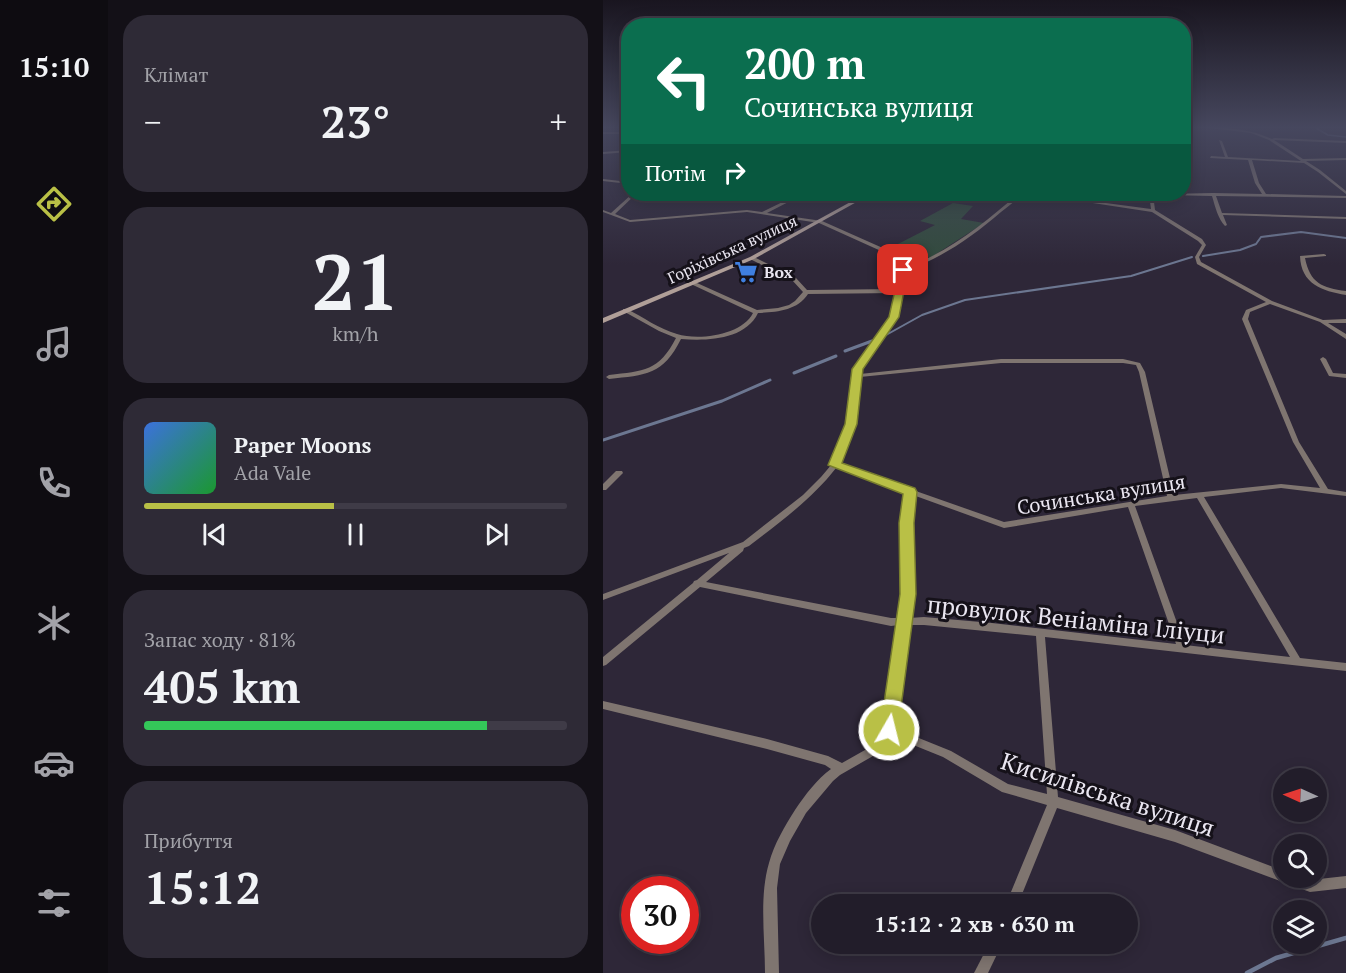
<!DOCTYPE html>
<html lang="uk">
<meta charset="utf-8">
<style>
:root{--surface:#221d2a;--page:#2e2a36;--text:#f1f3f6;--muted:#a2a2a8;--line:#3f3b47;--accent:#b9c046}
body{margin:0;font-family:"PT Serif",serif;background:var(--page);color:var(--text);height:100vh;display:flex;flex-direction:column;font-size:22px;white-space:nowrap}
*{box-sizing:border-box;margin:0}
p{font-size:20px;color:var(--muted)}
.icon{flex:none;width:33px;height:33px;fill:none;stroke:currentColor;stroke-width:2;stroke-linecap:round;stroke-linejoin:round}
.map{position:relative;flex:1;overflow:hidden}
.drawer{display:flex;flex-direction:column;gap:15px;padding:15px;background:#131017;width:495px}
.drawer>*{flex:none}
.guide{position:absolute;left:18px;top:18px;width:570px;height:183px;border-radius:24px;box-shadow:0 3px 15px #0003,0 0 0 2px var(--line);background:#0b6e4f;color:#fff;overflow:hidden}
.needle{width:39px;rotate:273deg}
.buttons{position:absolute;left:670px;top:768px;display:grid;gap:12px}
.buttons a{display:grid;place-items:center;width:54px;height:54px;border-radius:50%;background:var(--surface);box-shadow:0 3px 15px #0003,0 0 0 2px var(--line);font-size:30px}
.speed{position:absolute;left:18px;top:876px;display:flex;gap:12px;font-size:30px;font-weight:700;text-align:center}
.speed>*{display:grid;place-content:center;width:78px;height:78px;border-radius:50%;background:var(--surface);box-shadow:0 3px 15px #0003,0 0 0 2px var(--line);line-height:1}
.speed .limit{border:9px solid #d22;background:#fff;color:#111}
.pin{position:absolute;display:grid;place-items:center;width:51px;height:51px;color:#fff;margin:-26px;border-radius:12px;box-shadow:0 3px 9px #0006}
.me{position:absolute;width:66px;margin:-33px;rotate:8deg;stroke-linejoin:round;filter:drop-shadow(0 0 4px #0008)}
.turn{display:flex;align-items:center;gap:21px;height:126px;padding:0 24px;font-size:27px}
.turn .icon{width:78px;height:78px;stroke-width:2.5}
.turn b{display:block;font-size:42px;line-height:51px}
.then{display:flex;align-items:center;height:57px;padding:0 24px;background:#0003;gap:12px;font-size:22px}
.big{font-size:45px;font-weight:700;line-height:1.1}
.drawer .tile{flex:1;display:flex;flex-direction:column;justify-content:center;gap:9px;min-width:0;padding:0 21px;border-radius:24px;background:var(--page)}
.drawer .dial{align-items:center;gap:0}
.dial b{font-size:78px;line-height:1}
.song{display:flex;align-items:center;gap:18px}
.cover{width:72px;height:72px;border-radius:9px;background:linear-gradient(135deg,hsl(220 70% 55%),hsl(130 70% 35%))}
.played{height:6px;border-radius:3px;background:linear-gradient(90deg,var(--accent) 45%,var(--line) 45%)}
.keys{display:flex;justify-content:space-around;direction:ltr}
.heat{display:flex;justify-content:space-between;align-items:center;font-size:33px;direction:ltr}
.charge{height:9px;border-radius:4px;background:linear-gradient(90deg,#34c759 81%,var(--line) 0)}
.trip{position:absolute;left:208px;top:894px;width:327px;height:60px;border-radius:30px;background:var(--surface);box-shadow:0 3px 15px #0003,0 0 0 2px var(--line);font-weight:700;line-height:60px;text-align:center}
main{display:flex;flex:1;min-height:0}
.tab-bar{display:flex;flex-direction:column;width:108px;justify-content:space-around;align-items:center;background:#0e0c11;color:var(--muted)}
.tab-bar .icon{width:42px;height:42px}
.tab-bar .active{color:var(--accent)}
.tab-bar b{font-size:27px;color:var(--text)}
.map>svg:first-child{display:block}
</style>
<main>
<nav class="tab-bar">
<b>15:10</b>
<svg class="icon active" aria-label="directions" viewBox="0 0 24 24"><path d="M12 3l9 9-9 9-9-9zM9 14v-3h6M13 9l2 2-2 2"/></svg>
<svg class="icon" aria-label="music" viewBox="0 0 24 24"><path d="M9 18V5l10-2v13"/><circle cx="6" cy="18" r="3"/><circle cx="16" cy="16" r="3"/></svg>
<svg class="icon" aria-label="phone" viewBox="0 0 24 24"><path d="M5 4h4l2 5-3 2q2 4 5 5l2-3 5 2v4C11 20 4 13 5 4z"/></svg>
<svg class="icon" aria-label="climate" viewBox="0 0 24 24"><path d="M12 3v18M4 7l16 10M4 17L20 7"/></svg>
<svg class="icon" aria-label="car" viewBox="0 0 24 24"><path d="M5 17H2v-5l4-1 3-4h7l3 4 3 1v5h-3M9 17h6M6 11h13"/><circle cx="7" cy="17" r="2"/><circle cx="17" cy="17" r="2"/></svg>
<svg class="icon" aria-label="filters" viewBox="0 0 24 24"><path d="M4 7h16M4 17h16"/><circle cx="9" cy="7" r="2"/><circle cx="15" cy="17" r="2"/></svg>
</nav>
<section class="drawer">
<div class="tile"><p>Клімат</p>
<div class="heat"><a>−</a><b class="big">23°</b><a>+</a></div>
</div>
<div class="tile dial"><b>21</b><p>km/h</p></div>
<div class="tile">
<div class="song"><i class="cover"></i><div><b>Paper Moons</b><p>Ada Vale</p></div></div>
<div class="played"></div>
<div class="keys"><svg class="icon" aria-label="previous" viewBox="0 0 24 24"><path d="M18 5L8 12l10 7zM5 5v14"/></svg><svg class="icon" aria-label="pause" viewBox="0 0 24 24"><path d="M8 5v14M16 5v14"/></svg><svg class="icon" aria-label="next" viewBox="0 0 24 24"><path d="M6 5l10 7-10 7zM19 5v14"/></svg></div>
</div>
<div class="tile"><p>Запас ходу · 81%</p><b class="big">405 km</b><div class="charge"></div></div>
<div class="tile"><p>Прибуття</p><b class="big">15:12</b></div>
</section>
<div class="map">
<svg width="743" height="973" viewBox="0 0 743 973">
<rect width="100%" height="100%" fill="#2e2738"/>
<polygon fill="#324b3d" points="350,203 370,206 358,219 381,223 327,258 293,245 332,225 317,221"/>
<g fill="none" stroke-linecap="round" stroke-linejoin="round">
<polyline stroke="#6c7791" stroke-width="1.5" points="713,128 725,135 743,137"/>
<g stroke="#6c7791" stroke-width="2">
<polyline points="600,256 637,250 653,244 658,237 698,232 743,238"/>
<polyline points="283,335 319,315 362,300 528,276 589,257"/>
</g>
<g stroke="#6c7791" stroke-width="3">
<polyline points="242,351 269,341"/>
<polyline points="191,373 233,356"/>
<polyline points="0,440 119,401 167,380"/>
</g>
<polyline stroke="#6c7791" stroke-width="4.5" points="644,973 673,958 743,938"/>
<g fill="#7f7570" fill-rule="evenodd">
<path d="M606 128C630 128 647 129 669 139L671 138 743 141V143L671 140 700 159 743 158V160L703 161 717 170 743 191V194L715 172 701 163 649 160 656 183 663 194 743 196V198L613 196 619 213 743 217V219L620 215 624 225 622 226C615 219 612 206 609 196L564 195 563 194 610 193 659 194 652 183 645 160 607 158 608 156 622 157 616 140 619 141 625 157 698 161 666 140 648 133Z"/>
<rect x="0" y="132" width="26" height="2"/>
<polygon points="26,150 26,152 0,154 0,152"/>
<polygon points="0,179 26,182 26,184 0,181"/>
<path d="M29 194H33L12 214 27 220 144 210 159 212 196 194H200L199 195 164 213 219 221 282 249 298 261 301 268C345 253 380 224 415 194H419C414 200 405 206 398 212 369 237 339 258 302 271L294 317 258 369 257 374 398 359H520L537 363 542 372 571 495 678 484 717 488 690 442 639 319 643 310 663 302 594 264 592 257 599 245 595 241 549 212 437 195 435 194 548 209 546 194H550L552 210 599 239 603 245 596 257 598 262 669 301 720 320 743 319V323H725L743 334V339L717 322 667 304 647 312 645 319 696 442 725 489 743 492V496L678 488 601 497 697 658 743 663V671L442 637 455 797 572 830 681 871V878H700L707 880 743 876V888L707 892 572 842 454 808 415 904H403L444 805 399 792 340 757 288 736 270 756 237 775 230 781 203 813 187 841 177 864 174 888 176 973H162C162 938 156 897 166 863 171 844 182 826 192 810 202 795 214 779 228 769L222 765 164 749 0 709V701L164 739 225 756 239 763 262 750 281 729 296 625 288 626 97 587 3 665 0 666V657L90 583 91 581 94 580 126 553 0 600V594L140 542 200 495 218 477 229 464 243 432 251 377 250 376 252 369 288 317 293 293 205 294C194 311 173 312 155 313 142 340 104 341 78 339 60 375 43 375 6 379L3 377 6 375C41 371 56 371 73 338L56 331 20 311V309H24C40 317 56 329 74 334 96 341 139 335 150 313L90 285V283H94L154 310 175 308 186 305 192 301 200 292 189 280 147 259V257H151L193 278 204 290 294 289 297 270 294 263 278 251 216 223 144 212 27 222 0 212V210L8 213ZM398 363H520L533 365 536 372 564 496 401 522 236 464 249 432 257 377ZM233 468 303 493 299 523 301 594 297 618H288L103 582 140 551 141 548 146 546C177 522 209 499 233 468ZM310 495 401 528 525 507 573 644 389 623 321 617 306 618 309 594 307 523ZM594 498 687 657 582 645 532 506ZM305 625H321L433 636 444 794 405 784 348 751 291 728Z"/>
<path d="M721 254 723 255V256L702 258C707 283 719 288 743 291V295C719 291 698 284 697 256Z"/>
<polygon points="720,357 723,359 730,373 743,374 743,378 726,376 717,359"/>
<polygon points="13,471 19,471 20,473 3,490 0,490 0,484"/>
<polygon points="386,944 399,944 385,973 371,973"/>
</g>
<polygon fill="#b09f98" fill-rule="evenodd" points="262,194 268,194 151,259 0,323 0,318 147,257"/>
</g>
<linearGradient id="sky" x2="0" y2="1"><stop stop-color="#19151f"/><stop offset="0.48" stop-color="#46475e"/><stop offset="1" stop-color="#46475e" stop-opacity="0"/></linearGradient>
<rect width="743" height="265" fill="url(#sky)"/>
<polygon fill="#b9c046" stroke="#787d2e" stroke-width="1.5" points="297,268 305,270 296,317 260,369 254,424 239,463 312,488 314,492 311,523 313,594 295,730 293,735 286,738 279,735 277,730 297,594 296,523 300,494 225,465 242,424 249,369 286,317"/>
<defs>
<g id="supermarket-bare" transform="scale(1.8)"><path d="M-6-5.5h2.5l.6 2H6L4.5 2H-2.5L-4.4-4H-6ZM-1.5 3.2a1.3 1.3 0 1 0 .1 0ZM3 3.2a1.3 1.3 0 1 0 .1 0Z" fill="#3f7fe0" stroke="#151119" stroke-width="2.5" paint-order="stroke"/></g>
</defs>
<g fill-rule="evenodd">
<use href="#supermarket-bare" x="143" y="272"/>
</g>
<g text-anchor="middle" dominant-baseline="central" stroke-width="6" stroke-linejoin="round" paint-order="stroke">
<g font-size="16" fill="#eae6f1" stroke="#151119">
<text transform="translate(129 249) rotate(-25)">Горіхівська вулиця</text>
</g>
<g font-size="16" font-weight="bold" fill="#eae6f1" stroke="#151119" text-anchor="start">
<text x="161" y="272">Box</text>
</g>
<g font-size="20" fill="#eae6f1" stroke="#151119">
<text transform="translate(498 494) rotate(-9)">Сочинська вулиця</text>
</g>
<g font-size="24" fill="#eae6f1" stroke="#151119">
<text transform="translate(473 619) rotate(6)">провулок Веніаміна Іліуци</text>
<text transform="translate(505 794) rotate(18)">Кисилівська вулиця</text>
</g>
</g>
</svg>
<div class="buttons">
<a><svg class="needle" viewBox="-14 -14 28 28"><path d="M0-13l5 13h-10z" fill="#e53935"/><path d="M0 13l5-13h-10z" fill="#a2a2a8"/></svg></a>
<a><svg class="icon" aria-label="search" viewBox="0 0 24 24"><circle cx="10" cy="10" r="6"/><path d="M15 15l6 6"/></svg></a>
<a><svg class="icon" aria-label="layers" viewBox="0 0 24 24"><path d="M12 4l9 5-9 5-9-5zM3 14l9 5 9-5"/></svg></a>
</div>
<div class="speed"><div class="limit">30</div></div>
<div class="pin" style="left:300px;top:270px;background:#d93025"><svg class="icon" aria-label="arrive" viewBox="0 0 24 24"><path d="M6 21V4h12l-3 4 3 4H6"/></svg></div>
<svg class="me" style="left:286px;top:730px" viewBox="-20 -20 40 40"><circle r="17" fill="#b9c046" stroke="#fff" stroke-width="3"/><path d="M0-11L8 9 0 5-8 9z" fill="#fff"/></svg>
<div class="trip">15:12 · 2 хв · 630 m</div>
<div class="guide">
<div class="turn"><svg class="icon" aria-label="left" viewBox="0 0 24 24"><path d="M17 20v-9H6M10 6l-5 5 5 5"/></svg><div><b>200 m</b>Сочинська вулиця</div></div>
<div class="then">Потім<svg class="icon" aria-label="right" viewBox="0 0 24 24"><path d="M7 20v-9h11M14 6l5 5-5 5"/></svg></div>
</div>
</div>
</main>
